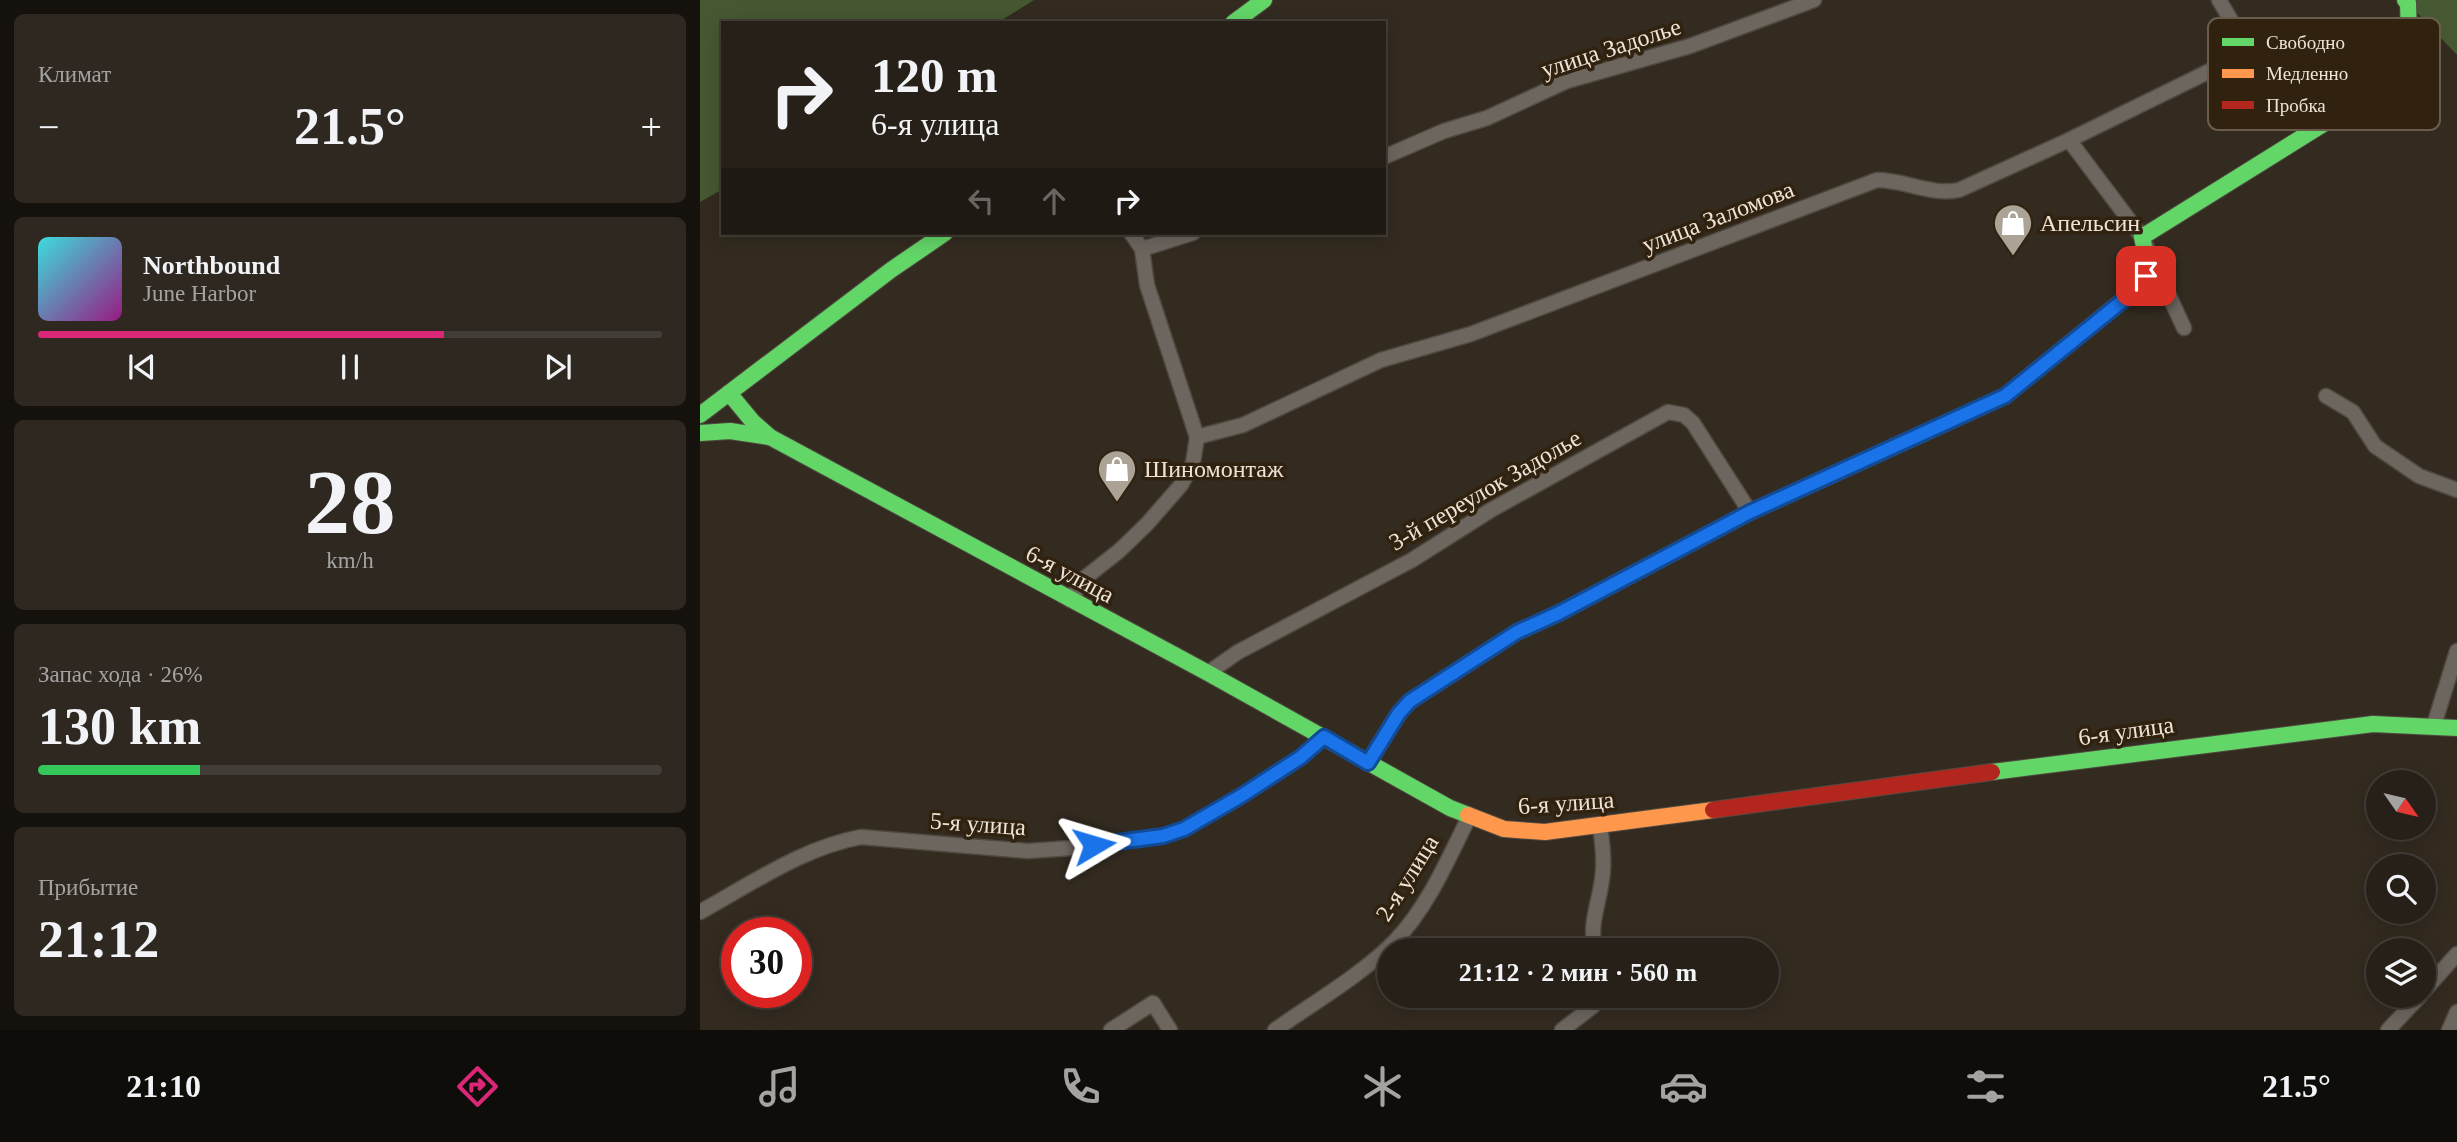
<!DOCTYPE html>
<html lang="ru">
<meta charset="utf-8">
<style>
:root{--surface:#262018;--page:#2e2821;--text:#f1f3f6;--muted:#a4a3a2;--line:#423e37;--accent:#db2777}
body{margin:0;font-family:"Times New Roman",serif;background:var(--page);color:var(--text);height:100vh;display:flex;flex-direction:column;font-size:26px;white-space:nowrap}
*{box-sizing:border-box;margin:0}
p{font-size:23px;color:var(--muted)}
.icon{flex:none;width:38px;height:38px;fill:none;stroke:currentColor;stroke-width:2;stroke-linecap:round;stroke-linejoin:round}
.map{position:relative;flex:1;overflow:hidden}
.details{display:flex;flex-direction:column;gap:14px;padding:14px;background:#15120d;width:700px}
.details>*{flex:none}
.banner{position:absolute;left:21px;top:21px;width:665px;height:214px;border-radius:0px;box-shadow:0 4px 18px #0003,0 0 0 2px var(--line);background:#262018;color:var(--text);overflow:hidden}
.needle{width:46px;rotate:124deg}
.fabs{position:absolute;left:1666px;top:770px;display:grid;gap:14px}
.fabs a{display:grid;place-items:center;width:70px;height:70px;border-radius:50%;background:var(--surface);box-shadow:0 4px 18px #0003,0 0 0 2px var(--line);font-size:35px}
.speed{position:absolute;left:21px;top:917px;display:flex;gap:14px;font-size:35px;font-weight:700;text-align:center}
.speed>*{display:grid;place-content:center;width:91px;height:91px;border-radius:50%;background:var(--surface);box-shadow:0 4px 18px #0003,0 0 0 2px var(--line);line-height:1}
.speed .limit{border:10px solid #d22;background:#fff;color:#111}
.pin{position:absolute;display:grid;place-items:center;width:60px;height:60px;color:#fff;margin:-30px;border-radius:14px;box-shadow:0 4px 10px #0006}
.me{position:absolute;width:77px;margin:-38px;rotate:83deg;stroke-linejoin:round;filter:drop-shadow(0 0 5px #0008)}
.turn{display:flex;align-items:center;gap:24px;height:147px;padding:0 35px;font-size:32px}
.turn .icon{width:91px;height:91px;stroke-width:2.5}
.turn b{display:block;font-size:49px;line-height:60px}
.lanes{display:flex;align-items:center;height:66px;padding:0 35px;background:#0003;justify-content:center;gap:35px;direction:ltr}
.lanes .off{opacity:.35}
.big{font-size:52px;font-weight:600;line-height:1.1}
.details .widget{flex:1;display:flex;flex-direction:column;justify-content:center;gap:10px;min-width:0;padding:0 24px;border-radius:10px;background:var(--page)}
.details .dial{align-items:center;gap:0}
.dial b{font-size:91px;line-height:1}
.song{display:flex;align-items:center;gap:21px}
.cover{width:84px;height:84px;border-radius:10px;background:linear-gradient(135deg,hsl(180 70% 55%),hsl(310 70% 35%))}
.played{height:7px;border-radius:4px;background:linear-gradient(90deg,var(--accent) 65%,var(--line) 65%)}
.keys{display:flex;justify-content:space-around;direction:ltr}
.heat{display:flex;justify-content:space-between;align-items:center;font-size:38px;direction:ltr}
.charge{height:10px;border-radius:5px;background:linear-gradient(90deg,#34c759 26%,var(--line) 0)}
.trip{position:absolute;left:677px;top:938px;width:402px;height:70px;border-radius:35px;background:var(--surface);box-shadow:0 4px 18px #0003,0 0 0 2px var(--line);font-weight:600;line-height:70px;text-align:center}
.tabs{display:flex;height:112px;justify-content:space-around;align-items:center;background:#0f0d0a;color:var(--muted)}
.tabs .icon{width:49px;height:49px}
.tabs .on{color:var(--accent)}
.tabs b{font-size:32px;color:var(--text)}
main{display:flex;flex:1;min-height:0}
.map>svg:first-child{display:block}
</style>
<main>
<section class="details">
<div class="widget"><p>Климат</p>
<div class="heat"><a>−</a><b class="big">21.5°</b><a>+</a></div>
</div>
<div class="widget">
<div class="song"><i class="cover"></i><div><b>Northbound</b><p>June Harbor</p></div></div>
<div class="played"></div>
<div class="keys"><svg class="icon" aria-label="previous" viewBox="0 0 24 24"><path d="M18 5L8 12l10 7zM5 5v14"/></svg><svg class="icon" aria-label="pause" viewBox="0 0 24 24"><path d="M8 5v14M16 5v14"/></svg><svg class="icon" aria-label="next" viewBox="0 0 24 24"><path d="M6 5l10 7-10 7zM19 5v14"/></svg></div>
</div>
<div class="widget dial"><b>28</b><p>km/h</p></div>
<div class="widget"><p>Запас хода · 26%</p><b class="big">130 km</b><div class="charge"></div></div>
<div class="widget"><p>Прибытие</p><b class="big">21:12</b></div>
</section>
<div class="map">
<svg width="1757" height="1030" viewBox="0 0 1757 1030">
<rect width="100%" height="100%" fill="#332b20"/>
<g fill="#465832">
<polygon points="0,0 334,0 297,23 23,23 23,189 0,202"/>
<polygon points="1705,0 1757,0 1757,55"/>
</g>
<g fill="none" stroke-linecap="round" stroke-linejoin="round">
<g stroke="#504940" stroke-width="17">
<g id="street">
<polyline points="1519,0 1557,64 1564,87 1573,97 1596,110 1614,130"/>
<polyline points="1369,140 1442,237 1484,328"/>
<polyline points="684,157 744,131 787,118 867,81 990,46 1114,0"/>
<polyline points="442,249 493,233"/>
<polyline points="1626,396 1653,412 1675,446 1719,476 1757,490"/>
<path d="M497 437 543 425 681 360 771 334 1177 180C1205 180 1232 196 1259 190L1369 140 1524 64 1546 47"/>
<polyline points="370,600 386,577 419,551 447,524 481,485 493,463 497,437 447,285 442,249 431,233"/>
<polyline points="508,673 538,652 712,560 791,510 968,412 984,415 993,423 1050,512"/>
<polyline points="1734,725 1757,651"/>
<path d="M0 912C51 884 104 847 161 837L328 851 372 848 463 836 484 829 541 796 601 757 624 737"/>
<path d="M895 950C888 921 902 898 903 869 904 855 902 840 900 826"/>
<polyline points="1724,991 1757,954"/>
<polyline points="411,1030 453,1003 470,1030"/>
<path d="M575 1030C613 1003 663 974 695 941 728 907 748 859 769 817"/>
<polyline points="862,1030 892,1007 901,996"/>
<polyline points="1688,1030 1720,996"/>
<polyline points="1749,1030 1757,1012"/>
</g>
</g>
<g stroke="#504940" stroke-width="18">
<g id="fast">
<polyline points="533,23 564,0"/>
<path d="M1423 300C1448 281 1449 266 1442 237L1710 70 1708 3 1705 0"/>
<polyline points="29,393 53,422 70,437 508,673 750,808 768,815"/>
<polyline points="0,415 191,270 245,233"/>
<polyline points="0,433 30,431 70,437"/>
<polyline points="668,763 699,713 710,701 817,632 859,613 1050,512 1235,428"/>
<polyline points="1292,772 1673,724 1757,728"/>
</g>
</g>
<g stroke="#504940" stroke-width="18">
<g id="slow">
<polyline points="1235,428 1305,396 1423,300"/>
<polyline points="768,815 804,829 845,832 1013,810"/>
</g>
</g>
<g stroke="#504940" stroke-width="18">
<polyline id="jam" points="1013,810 1292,772"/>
</g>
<use href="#street" stroke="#6d665f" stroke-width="14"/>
<use href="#fast" stroke="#63d668" stroke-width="16"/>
<use href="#slow" stroke="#ff974d" stroke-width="16"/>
<use href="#jam" stroke="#b3261e" stroke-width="16"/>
</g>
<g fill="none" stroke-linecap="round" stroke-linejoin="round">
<g stroke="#114b97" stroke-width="18">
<polyline id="route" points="394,845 463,836 484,829 541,796 601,757 624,737 668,763 699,713 710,701 817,632 859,613 1050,512 1305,396 1436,290 1446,276"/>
</g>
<use href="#route" stroke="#1a73e8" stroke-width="12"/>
</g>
<defs>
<g id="shop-pin" transform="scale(2.0125)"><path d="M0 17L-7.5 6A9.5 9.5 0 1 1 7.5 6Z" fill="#aca397" stroke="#31220f"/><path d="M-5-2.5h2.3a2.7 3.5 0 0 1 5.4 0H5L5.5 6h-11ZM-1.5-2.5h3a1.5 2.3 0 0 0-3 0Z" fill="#fff"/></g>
</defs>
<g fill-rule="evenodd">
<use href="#shop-pin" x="1313" y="223"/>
<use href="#shop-pin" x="417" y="469"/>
</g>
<g text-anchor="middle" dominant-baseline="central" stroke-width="7" stroke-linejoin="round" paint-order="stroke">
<g font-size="24" fill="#ede3d7" stroke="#31220f">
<text transform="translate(911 48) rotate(-18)">улица Задолье</text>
<text transform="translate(1018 217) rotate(-21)">улица Заломова</text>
<text transform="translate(785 490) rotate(-30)">3-й переулок Задолье</text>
<text transform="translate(370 574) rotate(28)">6-я улица</text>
<text transform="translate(1426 731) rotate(-8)">6-я улица</text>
<text transform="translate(866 803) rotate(-4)">6-я улица</text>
<text transform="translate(278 824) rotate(4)">5-я улица</text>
<text transform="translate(707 878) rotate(-58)">2-я улица</text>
</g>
<g font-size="24" fill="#ede3d7" stroke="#31220f" text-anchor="start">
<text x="1340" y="223">Апельсин</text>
<text x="444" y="469">Шиномонтаж</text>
</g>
</g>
<rect x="1508" y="18" width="232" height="112" rx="10" fill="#31220f" stroke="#695c4b" stroke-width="2"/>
<rect x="1522" y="38" width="32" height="8" fill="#63d668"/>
<rect x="1522" y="69" width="32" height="9" fill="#ff974d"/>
<rect x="1522" y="101" width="32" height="8" fill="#b3261e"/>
<g font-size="19" fill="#ede3d7">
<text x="1566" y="49">Свободно</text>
<text x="1566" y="80">Медленно</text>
<text x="1566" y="112">Пробка</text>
</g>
</svg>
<div class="fabs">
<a><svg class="needle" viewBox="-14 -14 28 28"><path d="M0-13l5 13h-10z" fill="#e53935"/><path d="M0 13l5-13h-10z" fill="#a4a3a2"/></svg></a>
<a><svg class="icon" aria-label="search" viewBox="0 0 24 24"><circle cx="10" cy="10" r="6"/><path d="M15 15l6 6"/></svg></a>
<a><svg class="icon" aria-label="layers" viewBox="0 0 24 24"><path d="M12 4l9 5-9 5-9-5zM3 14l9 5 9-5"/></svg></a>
</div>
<div class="speed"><div class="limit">30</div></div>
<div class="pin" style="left:1446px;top:276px;background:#d93025"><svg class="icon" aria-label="arrive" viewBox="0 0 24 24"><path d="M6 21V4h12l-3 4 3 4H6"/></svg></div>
<svg class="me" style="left:394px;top:845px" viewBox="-20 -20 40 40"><path d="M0-17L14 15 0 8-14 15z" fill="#1a73e8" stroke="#fff" stroke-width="4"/></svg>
<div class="trip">21:12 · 2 мин · 560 m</div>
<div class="banner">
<div class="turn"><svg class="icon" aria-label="right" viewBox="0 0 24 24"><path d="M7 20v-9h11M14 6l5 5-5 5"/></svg><div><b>120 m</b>6-я улица</div></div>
<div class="lanes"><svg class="icon off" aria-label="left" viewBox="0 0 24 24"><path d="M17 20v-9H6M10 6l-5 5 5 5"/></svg><svg class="icon off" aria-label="ahead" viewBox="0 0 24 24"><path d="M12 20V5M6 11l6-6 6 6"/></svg><svg class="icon" aria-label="right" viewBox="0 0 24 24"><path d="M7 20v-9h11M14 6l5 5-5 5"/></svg></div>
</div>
</div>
</main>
<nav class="tabs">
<b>21:10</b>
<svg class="icon on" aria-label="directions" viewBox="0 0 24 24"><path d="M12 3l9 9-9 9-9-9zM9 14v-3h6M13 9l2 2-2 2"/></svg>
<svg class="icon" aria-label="music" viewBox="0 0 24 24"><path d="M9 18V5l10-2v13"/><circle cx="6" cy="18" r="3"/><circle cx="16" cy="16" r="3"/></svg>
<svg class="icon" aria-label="phone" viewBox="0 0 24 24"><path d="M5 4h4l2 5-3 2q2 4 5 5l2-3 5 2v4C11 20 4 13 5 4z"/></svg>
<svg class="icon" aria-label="climate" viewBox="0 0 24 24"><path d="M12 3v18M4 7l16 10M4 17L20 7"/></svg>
<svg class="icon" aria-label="car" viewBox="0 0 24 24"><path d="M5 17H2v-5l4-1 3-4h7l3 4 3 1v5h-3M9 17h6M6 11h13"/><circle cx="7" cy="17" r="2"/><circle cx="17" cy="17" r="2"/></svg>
<svg class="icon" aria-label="filters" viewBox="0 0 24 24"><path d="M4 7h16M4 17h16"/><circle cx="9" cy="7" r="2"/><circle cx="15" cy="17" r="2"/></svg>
<b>21.5°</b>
</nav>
